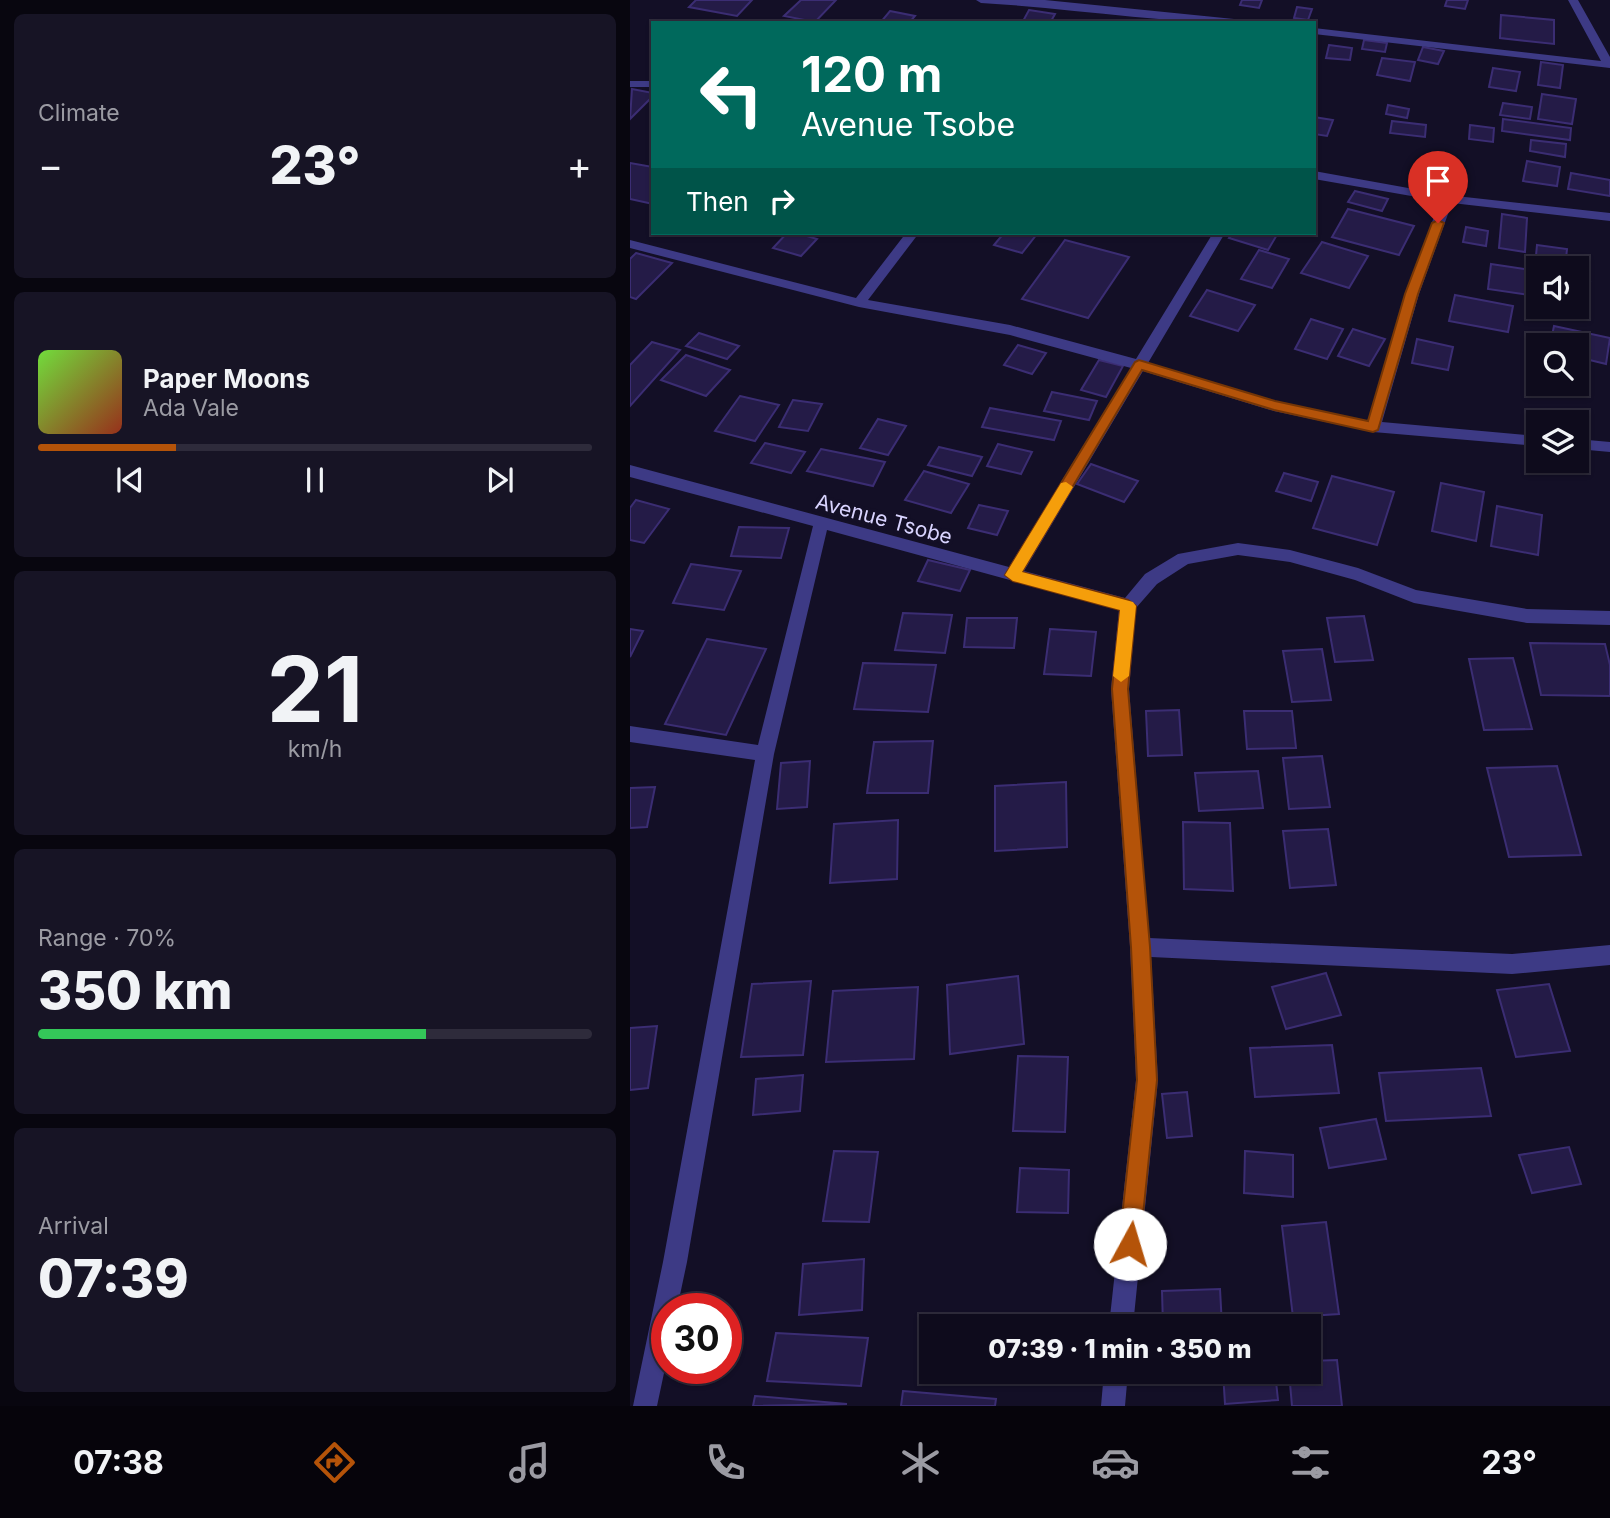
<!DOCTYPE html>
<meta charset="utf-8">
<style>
:root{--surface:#0e0b1c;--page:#171425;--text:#f1f3f6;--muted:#9b9ba3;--line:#2e2b3b;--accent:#b45309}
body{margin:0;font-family:Inter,sans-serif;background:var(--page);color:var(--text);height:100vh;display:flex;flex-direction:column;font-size:26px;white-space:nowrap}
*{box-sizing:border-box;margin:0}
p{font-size:23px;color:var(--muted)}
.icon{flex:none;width:38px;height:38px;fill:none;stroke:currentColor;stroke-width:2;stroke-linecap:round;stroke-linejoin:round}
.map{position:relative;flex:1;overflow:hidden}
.sheet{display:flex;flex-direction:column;gap:14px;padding:14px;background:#08060f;width:630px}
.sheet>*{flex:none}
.banner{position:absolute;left:21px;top:21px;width:665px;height:214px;border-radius:0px;box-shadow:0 2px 5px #0004,0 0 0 2px var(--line);background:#00695c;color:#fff;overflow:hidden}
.buttons{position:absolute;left:896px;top:256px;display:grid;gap:14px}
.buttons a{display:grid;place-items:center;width:63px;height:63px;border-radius:0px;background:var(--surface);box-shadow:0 2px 5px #0004,0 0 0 2px var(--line);font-size:35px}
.speed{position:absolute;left:21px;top:1293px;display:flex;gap:14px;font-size:35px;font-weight:700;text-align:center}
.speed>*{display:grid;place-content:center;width:91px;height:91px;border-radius:50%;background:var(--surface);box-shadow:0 2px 5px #0004,0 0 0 2px var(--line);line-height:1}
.speed .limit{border:10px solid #d22;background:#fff;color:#111}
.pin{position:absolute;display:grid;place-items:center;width:60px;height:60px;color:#fff;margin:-72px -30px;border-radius:50% 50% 50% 0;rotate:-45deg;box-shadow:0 0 7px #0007}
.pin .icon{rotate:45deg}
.me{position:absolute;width:77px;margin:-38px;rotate:6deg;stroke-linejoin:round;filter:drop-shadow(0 0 5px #0008)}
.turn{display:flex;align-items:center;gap:24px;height:147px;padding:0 35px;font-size:32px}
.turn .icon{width:91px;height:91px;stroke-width:2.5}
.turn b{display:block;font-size:49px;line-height:60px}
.then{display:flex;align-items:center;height:66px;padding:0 35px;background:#0003;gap:14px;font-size:26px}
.big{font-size:52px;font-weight:800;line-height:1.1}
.sheet .widget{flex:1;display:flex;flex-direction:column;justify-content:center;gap:10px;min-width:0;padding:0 24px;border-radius:10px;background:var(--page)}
.sheet .dial{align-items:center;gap:0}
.dial b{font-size:91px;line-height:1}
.song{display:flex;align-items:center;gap:21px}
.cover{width:84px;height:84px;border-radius:10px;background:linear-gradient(135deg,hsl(100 70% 55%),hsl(10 70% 35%))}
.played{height:7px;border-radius:4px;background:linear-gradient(90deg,var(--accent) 25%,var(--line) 25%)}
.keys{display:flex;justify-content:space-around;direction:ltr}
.heat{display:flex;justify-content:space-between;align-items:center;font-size:38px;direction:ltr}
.charge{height:10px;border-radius:5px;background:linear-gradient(90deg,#34c759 70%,var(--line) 0)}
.trip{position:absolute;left:289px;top:1314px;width:402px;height:70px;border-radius:0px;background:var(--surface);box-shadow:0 2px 5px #0004,0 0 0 2px var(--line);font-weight:800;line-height:70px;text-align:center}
.tabs{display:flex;height:112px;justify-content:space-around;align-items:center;background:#06040b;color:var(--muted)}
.tabs .icon{width:49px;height:49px}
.tabs .selected{color:var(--accent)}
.tabs b{font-size:32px;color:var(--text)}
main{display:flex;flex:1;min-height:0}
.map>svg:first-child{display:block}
</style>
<main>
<section class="sheet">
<div class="widget"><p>Climate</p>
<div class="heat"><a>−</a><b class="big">23°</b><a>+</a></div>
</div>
<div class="widget">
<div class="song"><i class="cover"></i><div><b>Paper Moons</b><p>Ada Vale</p></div></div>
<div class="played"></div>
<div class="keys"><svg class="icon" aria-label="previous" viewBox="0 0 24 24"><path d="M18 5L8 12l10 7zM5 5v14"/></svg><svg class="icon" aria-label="pause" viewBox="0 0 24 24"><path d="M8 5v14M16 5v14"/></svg><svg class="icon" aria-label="next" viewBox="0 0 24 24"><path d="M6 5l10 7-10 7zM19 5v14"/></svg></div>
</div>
<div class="widget dial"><b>21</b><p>km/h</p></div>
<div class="widget"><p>Range · 70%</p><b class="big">350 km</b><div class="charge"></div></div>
<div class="widget"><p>Arrival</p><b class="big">07:39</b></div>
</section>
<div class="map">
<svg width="980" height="1406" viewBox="0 0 980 1406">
<rect width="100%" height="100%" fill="#130f26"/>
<g fill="#241b47" stroke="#3b2d73" stroke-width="2">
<polygon points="66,0 122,0 107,16 59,7"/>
<polygon points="171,0 206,0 185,22 154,16"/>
<polygon points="612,0 632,0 629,8 610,5"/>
<polygon points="817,0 838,0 835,9 815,6"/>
<polygon points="667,7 682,9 678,20 664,18"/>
<polygon points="399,10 425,14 420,23 392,23"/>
<polygon points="260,11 285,16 279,23 250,23"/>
<polygon points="871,15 924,20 924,44 870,38"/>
<polygon points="734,40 757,43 755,52 732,49"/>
<polygon points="699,45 722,48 720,60 696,58"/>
<polygon points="793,47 814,51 808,64 788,60"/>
<polygon points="752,58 785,62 780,81 747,75"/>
<polygon points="911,62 933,65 930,88 908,85"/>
<polygon points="863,68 890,72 886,91 859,87"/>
<polygon points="2,89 23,93 23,96 0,119"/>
<polygon points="912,94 946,99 942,124 908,119"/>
<polygon points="873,103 902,107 900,119 870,115"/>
<polygon points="758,105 779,109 777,118 756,114"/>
<polygon points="684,117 703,120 697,136 684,134"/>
<polygon points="873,119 941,128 940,140 872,131"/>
<polygon points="762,121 796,125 795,137 760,133"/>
<polygon points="840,125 864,128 863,142 839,139"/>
<polygon points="901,140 936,144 935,157 900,151"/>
<polygon points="897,161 930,167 927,186 893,181"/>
<polygon points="0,163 23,167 23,204 0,199"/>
<polygon points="941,173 980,180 980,196 938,189"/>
<polygon points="725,191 758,199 752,211 718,202"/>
<polygon points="718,209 784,226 769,255 702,237"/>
<polygon points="872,214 897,218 895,252 869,248"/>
<polygon points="836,227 858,231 856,246 833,242"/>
<polygon points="157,233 167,233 187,239 171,256 143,248"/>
<polygon points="374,233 404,233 407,234 392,253 364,245"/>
<polygon points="603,233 648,233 638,250 599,238"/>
<polygon points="435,240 499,257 458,318 392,299"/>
<polygon points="692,242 738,256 719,288 671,273"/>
<polygon points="907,245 937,249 935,268 905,266"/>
<polygon points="629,250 659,259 642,288 611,279"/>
<polygon points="6,253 42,263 6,299 0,297 0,259"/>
<polygon points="861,264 908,271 907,296 858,289"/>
<polygon points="947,279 960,282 956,302 947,300"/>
<polygon points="577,290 625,305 608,331 560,316"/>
<polygon points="825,295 883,306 878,332 819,321"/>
<polygon points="681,319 713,329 697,359 665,349"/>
<polygon points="924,326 980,338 976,364 947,357 947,345 920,345"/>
<polygon points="723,329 755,339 739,366 708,356"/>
<polygon points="69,333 109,346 97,359 56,346"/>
<polygon points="787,339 823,347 818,370 782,363"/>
<polygon points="22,342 50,350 0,406 0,365"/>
<polygon points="388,345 416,353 402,374 374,365"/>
<polygon points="56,355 100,370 76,396 31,380"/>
<polygon points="469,360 493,366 476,397 451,390"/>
<polygon points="422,392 467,401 459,420 414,411"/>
<polygon points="110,396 149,405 125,441 85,431"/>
<polygon points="163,400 192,404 178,431 149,427"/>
<polygon points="360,408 431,421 424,440 352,427"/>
<polygon points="248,419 276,426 258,455 230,448"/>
<polygon points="135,443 175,452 161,473 121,463"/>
<polygon points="368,444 402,452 391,474 357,466"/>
<polygon points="309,447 352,457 342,476 298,465"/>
<polygon points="191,449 255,462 243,486 177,471"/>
<polygon points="461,464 508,481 494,502 447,484"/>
<polygon points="294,471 339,484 321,513 275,500"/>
<polygon points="654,473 688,482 681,501 646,491"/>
<polygon points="702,476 764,492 747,545 683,528"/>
<polygon points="811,483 854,492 846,541 802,531"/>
<polygon points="6,500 39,509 14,543 0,540 0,508"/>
<polygon points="349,505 378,511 367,535 338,528"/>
<polygon points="867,506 912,515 908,555 861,546"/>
<polygon points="109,527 159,528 151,558 101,556"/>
<polygon points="298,560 340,570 330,591 288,581"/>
<polygon points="61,564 111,571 94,610 43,603"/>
<polygon points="273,613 322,615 315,653 265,650"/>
<polygon points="734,616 743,660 705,662 697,618"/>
<polygon points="337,618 387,618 384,648 334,647"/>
<polygon points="0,629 13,631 0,657"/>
<polygon points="420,629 466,632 461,676 414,674"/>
<polygon points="77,639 136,649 96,735 35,724"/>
<polygon points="900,643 975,644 980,665 980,696 911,695"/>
<polygon points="692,649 701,700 662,702 653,651"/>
<polygon points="883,658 902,729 854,730 839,659"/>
<polygon points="233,663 306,665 298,712 224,709"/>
<polygon points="549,710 552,755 518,756 516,711"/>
<polygon points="614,711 662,711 666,748 617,749"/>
<polygon points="303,741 298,793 237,793 244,742"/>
<polygon points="692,756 700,807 659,809 653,758"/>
<polygon points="180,761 177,807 147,809 151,763"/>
<polygon points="927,766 951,855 879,857 857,768"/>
<polygon points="628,771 633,808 569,811 565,773"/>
<polygon points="436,782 437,847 365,851 365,786"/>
<polygon points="25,787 17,827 0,828 0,788"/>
<polygon points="268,820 267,879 200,883 204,824"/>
<polygon points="553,822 600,823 603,891 554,889"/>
<polygon points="698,829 706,885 660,888 653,831"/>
<polygon points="696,973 711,1015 656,1029 642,987"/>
<polygon points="388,976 394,1044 320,1054 317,985"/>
<polygon points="181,981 173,1055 111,1057 122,984"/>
<polygon points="919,984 940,1051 886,1057 867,990"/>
<polygon points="288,987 284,1059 196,1062 203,991"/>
<polygon points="27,1026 18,1088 0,1090 0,1028"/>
<polygon points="702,1045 709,1093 625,1097 620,1048"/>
<polygon points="388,1056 438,1057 435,1132 383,1131"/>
<polygon points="851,1068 861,1116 756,1121 749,1073"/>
<polygon points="173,1075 170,1111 123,1115 126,1079"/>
<polygon points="557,1092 562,1136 537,1138 532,1094"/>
<polygon points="746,1119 756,1159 699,1168 690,1128"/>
<polygon points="939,1147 951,1184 902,1193 889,1155"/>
<polygon points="204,1151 248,1152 239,1222 193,1221"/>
<polygon points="615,1151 663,1155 663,1197 614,1193"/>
<polygon points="390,1168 439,1170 438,1213 387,1212"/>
<polygon points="696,1222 709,1314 663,1317 652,1226"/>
<polygon points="234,1259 232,1310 169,1315 173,1264"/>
<polygon points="590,1289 592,1326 533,1326 532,1291"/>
<polygon points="146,1333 238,1338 231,1386 137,1381"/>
<polygon points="707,1360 712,1406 662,1406 659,1372 679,1372 679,1361"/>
<polygon points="593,1372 645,1372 648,1400 595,1404"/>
<polygon points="273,1391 366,1399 365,1406 271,1406"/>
<polygon points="125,1396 217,1404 123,1406"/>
</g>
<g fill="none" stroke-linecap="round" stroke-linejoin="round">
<g fill="#3d3a85" fill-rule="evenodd">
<path d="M346 0H415L614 20 619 23C530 23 440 8 351 3Z"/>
<polygon points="938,0 948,0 980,57 980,68 684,34 684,28 971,61"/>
<rect x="0" y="81" width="23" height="6"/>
<polygon points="684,171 817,195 980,213 980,221 822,203 789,294 752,422 908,436 908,446 743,432 644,411 513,371 394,571 495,598 515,574 548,554 608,543 660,550 728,568 786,590 897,609 980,611 980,625 897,623 784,603 725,580 660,562 608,555 558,564 527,584 506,608 499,689 519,938 882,954 980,945 980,965 882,974 521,957 528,1080 503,1326 479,1326 506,1080 500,947 481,689 489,610 197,530 144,754 57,1262 47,1309 37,1309 37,1359 27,1406 3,1406 33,1262 125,760 0,742 0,726 128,745 183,526 0,477 0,465 379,567 501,368 380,335 229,307 0,248 0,240 226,298 276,233 289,233 238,300 380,325 506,359 583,233 595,233 518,363 645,401 738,421 775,294 810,201 684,179"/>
<polygon points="947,439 980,442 980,452 947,449"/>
<polygon points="474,1372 498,1372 495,1406 471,1406"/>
</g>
</g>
<polygon fill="#b45309" stroke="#753606" stroke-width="2" points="808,220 814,223 788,294 748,430 743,432 644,410 512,370 392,572 498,600 506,606 498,689 520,947 527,1080 510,1244 507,1252 500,1255 492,1252 489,1244 507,1080 501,947 482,689 490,610 383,581 375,575 505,362 509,360 645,401 738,421 775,294 802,223"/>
<polygon fill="#f59e0b" points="436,482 443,487 392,572 503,602 506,606 499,676 491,682 483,676 490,610 383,581 375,575 431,483"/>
<g text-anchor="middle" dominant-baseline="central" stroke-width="7" stroke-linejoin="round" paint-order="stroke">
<g font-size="21" fill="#d9d4ff" stroke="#130f26">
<text transform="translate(254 519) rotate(15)">Avenue Tsobe</text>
</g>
</g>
</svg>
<div class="buttons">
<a><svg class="icon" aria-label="sound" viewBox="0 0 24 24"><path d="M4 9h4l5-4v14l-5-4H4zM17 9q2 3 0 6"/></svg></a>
<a><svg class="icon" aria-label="search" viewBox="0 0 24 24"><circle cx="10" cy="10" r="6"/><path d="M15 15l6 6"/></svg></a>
<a><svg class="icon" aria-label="layers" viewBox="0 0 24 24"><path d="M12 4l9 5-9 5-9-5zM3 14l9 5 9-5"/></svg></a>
</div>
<div class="speed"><div class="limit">30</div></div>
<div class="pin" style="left:808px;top:223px;background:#d93025"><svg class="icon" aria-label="arrive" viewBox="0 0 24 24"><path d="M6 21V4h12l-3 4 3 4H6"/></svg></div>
<svg class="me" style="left:500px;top:1244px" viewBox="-20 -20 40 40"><circle r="19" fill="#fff"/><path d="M0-13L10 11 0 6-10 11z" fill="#b45309"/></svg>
<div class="trip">07:39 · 1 min · 350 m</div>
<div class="banner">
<div class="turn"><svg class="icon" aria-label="left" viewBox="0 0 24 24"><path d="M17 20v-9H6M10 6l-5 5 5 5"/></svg><div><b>120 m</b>Avenue Tsobe</div></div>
<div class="then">Then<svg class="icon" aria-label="right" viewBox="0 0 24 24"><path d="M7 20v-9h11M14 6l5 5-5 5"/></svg></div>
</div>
</div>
</main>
<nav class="tabs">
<b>07:38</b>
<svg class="icon selected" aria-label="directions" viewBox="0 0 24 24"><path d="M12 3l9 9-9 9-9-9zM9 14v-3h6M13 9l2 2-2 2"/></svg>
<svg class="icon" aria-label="music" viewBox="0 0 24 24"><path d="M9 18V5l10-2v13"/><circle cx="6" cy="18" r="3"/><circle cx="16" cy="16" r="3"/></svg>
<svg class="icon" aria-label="phone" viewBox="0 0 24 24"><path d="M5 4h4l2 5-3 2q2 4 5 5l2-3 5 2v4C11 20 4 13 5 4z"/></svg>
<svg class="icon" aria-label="climate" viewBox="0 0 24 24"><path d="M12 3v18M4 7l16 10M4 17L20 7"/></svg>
<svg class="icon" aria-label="car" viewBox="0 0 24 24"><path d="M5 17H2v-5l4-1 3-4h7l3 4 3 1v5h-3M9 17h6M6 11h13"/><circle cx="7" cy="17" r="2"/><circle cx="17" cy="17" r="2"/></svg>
<svg class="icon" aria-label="filters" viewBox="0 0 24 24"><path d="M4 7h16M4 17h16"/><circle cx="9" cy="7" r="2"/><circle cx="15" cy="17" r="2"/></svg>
<b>23°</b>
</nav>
